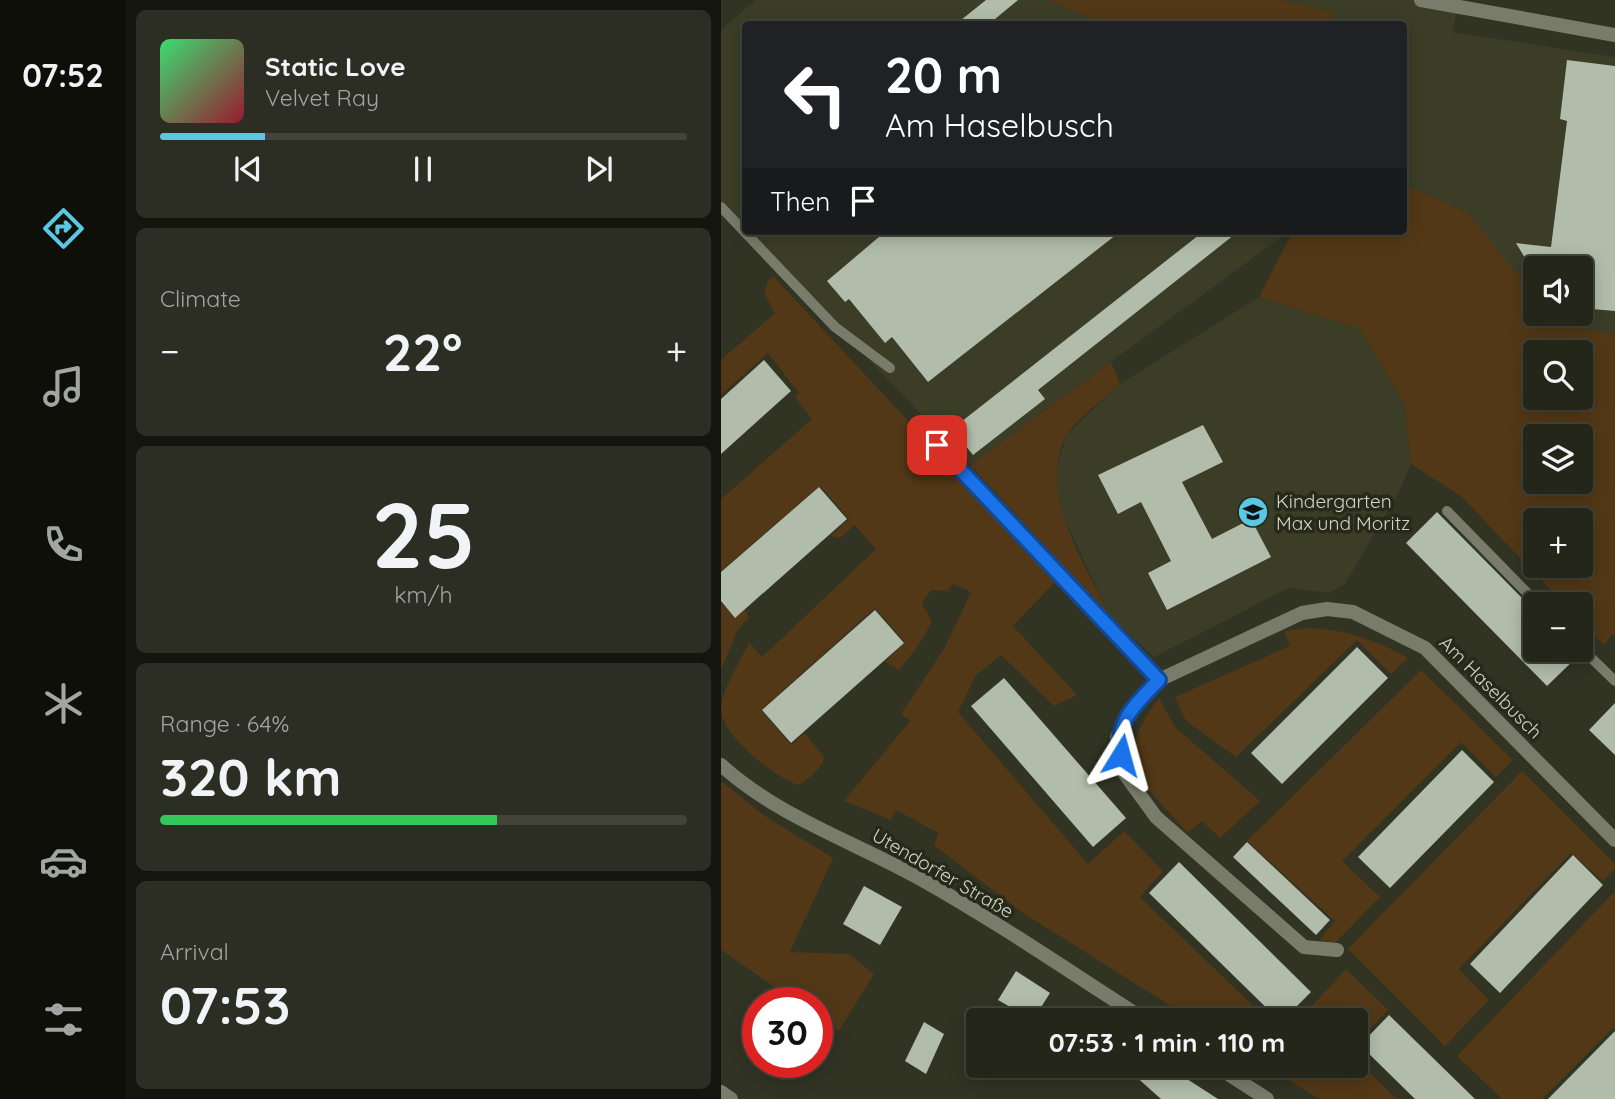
<!DOCTYPE html>
<meta charset="utf-8">
<style>
:root{--surface:#25261a;--page:#2d2e23;--text:#f1f3f6;--muted:#a3a5a2;--line:#424339;--accent:#59c8e4}
body{margin:0;font-family:Quicksand,sans-serif;background:var(--page);color:var(--text);height:100vh;display:flex;flex-direction:column;font-size:26px;white-space:nowrap}
*{box-sizing:border-box;margin:0}
p{font-size:23px;color:var(--muted)}
.icon{flex:none;width:38px;height:38px;fill:none;stroke:currentColor;stroke-width:2;stroke-linecap:round;stroke-linejoin:round}
.map{position:relative;flex:1;overflow:hidden}
.sheet{display:flex;flex-direction:column;gap:10px;padding:10px;background:#14150e;width:595px}
.sheet>*{flex:none}
.guide{position:absolute;left:21px;top:21px;width:665px;height:214px;border-radius:7px;box-shadow:0 4px 18px #0003,0 0 0 2px var(--line);background:#202124;color:#fff;overflow:hidden}
.buttons{position:absolute;left:802px;top:256px;display:grid;gap:14px}
.buttons a{display:grid;place-items:center;width:70px;height:70px;border-radius:7px;background:var(--surface);box-shadow:0 4px 18px #0003,0 0 0 2px var(--line);font-size:35px}
.speed{position:absolute;left:21px;top:987px;display:flex;gap:14px;font-size:35px;font-weight:700;text-align:center}
.speed>*{display:grid;place-content:center;width:91px;height:91px;border-radius:50%;background:var(--surface);box-shadow:0 4px 18px #0003,0 0 0 2px var(--line);line-height:1}
.speed .limit{border:10px solid #d22;background:#fff;color:#111}
.pin{position:absolute;display:grid;place-items:center;width:60px;height:60px;color:#fff;margin:-30px;border-radius:14px;box-shadow:0 4px 10px #0006}
.me{position:absolute;width:77px;margin:-38px;rotate:8deg;stroke-linejoin:round;filter:drop-shadow(0 0 5px #0008)}
.turn{display:flex;align-items:center;gap:24px;height:147px;padding:0 28px;font-size:32px}
.turn .icon{width:91px;height:91px;stroke-width:2.5}
.turn b{display:block;font-size:49px;line-height:60px}
.then{display:flex;align-items:center;height:66px;padding:0 28px;background:#0003;gap:14px;font-size:26px}
.big{font-size:52px;font-weight:800;line-height:1.1}
.sheet .tile{flex:1;display:flex;flex-direction:column;justify-content:center;gap:10px;min-width:0;padding:0 24px;border-radius:10px;background:var(--page)}
.sheet .dial{align-items:center;gap:0}
.dial b{font-size:91px;line-height:1}
.song{display:flex;align-items:center;gap:21px}
.cover{width:84px;height:84px;border-radius:10px;background:linear-gradient(135deg,hsl(140 70% 55%),hsl(350 70% 35%))}
.played{height:7px;border-radius:4px;background:linear-gradient(90deg,var(--accent) 20%,var(--line) 20%)}
.keys{display:flex;justify-content:space-around;direction:ltr}
.heat{display:flex;justify-content:space-between;align-items:center;font-size:38px;direction:ltr}
.charge{height:10px;border-radius:5px;background:linear-gradient(90deg,#34c759 64%,var(--line) 0)}
.trip{position:absolute;left:245px;top:1008px;width:402px;height:70px;border-radius:7px;background:var(--surface);box-shadow:0 4px 18px #0003,0 0 0 2px var(--line);font-weight:800;line-height:70px;text-align:center}
main{display:flex;flex:1;min-height:0}
.tabs{display:flex;flex-direction:column;width:126px;justify-content:space-around;align-items:center;background:#0f0f0a;color:var(--muted)}
.tabs .icon{width:49px;height:49px}
.tabs .on{color:var(--accent)}
.tabs b{font-size:32px;color:var(--text)}
.map>svg:first-child{display:block}
</style>
<main>
<nav class="tabs">
<b>07:52</b>
<svg class="icon on" aria-label="directions" viewBox="0 0 24 24"><path d="M12 3l9 9-9 9-9-9zM9 14v-3h6M13 9l2 2-2 2"/></svg>
<svg class="icon" aria-label="music" viewBox="0 0 24 24"><path d="M9 18V5l10-2v13"/><circle cx="6" cy="18" r="3"/><circle cx="16" cy="16" r="3"/></svg>
<svg class="icon" aria-label="phone" viewBox="0 0 24 24"><path d="M5 4h4l2 5-3 2q2 4 5 5l2-3 5 2v4C11 20 4 13 5 4z"/></svg>
<svg class="icon" aria-label="climate" viewBox="0 0 24 24"><path d="M12 3v18M4 7l16 10M4 17L20 7"/></svg>
<svg class="icon" aria-label="car" viewBox="0 0 24 24"><path d="M5 17H2v-5l4-1 3-4h7l3 4 3 1v5h-3M9 17h6M6 11h13"/><circle cx="7" cy="17" r="2"/><circle cx="17" cy="17" r="2"/></svg>
<svg class="icon" aria-label="filters" viewBox="0 0 24 24"><path d="M4 7h16M4 17h16"/><circle cx="9" cy="7" r="2"/><circle cx="15" cy="17" r="2"/></svg>
</nav>
<section class="sheet">
<div class="tile">
<div class="song"><i class="cover"></i><div><b>Static Love</b><p>Velvet Ray</p></div></div>
<div class="played"></div>
<div class="keys"><svg class="icon" aria-label="previous" viewBox="0 0 24 24"><path d="M18 5L8 12l10 7zM5 5v14"/></svg><svg class="icon" aria-label="pause" viewBox="0 0 24 24"><path d="M8 5v14M16 5v14"/></svg><svg class="icon" aria-label="next" viewBox="0 0 24 24"><path d="M6 5l10 7-10 7zM19 5v14"/></svg></div>
</div>
<div class="tile"><p>Climate</p>
<div class="heat"><a>−</a><b class="big">22°</b><a>+</a></div>
</div>
<div class="tile dial"><b>25</b><p>km/h</p></div>
<div class="tile"><p>Range · 64%</p><b class="big">320 km</b><div class="charge"></div></div>
<div class="tile"><p>Arrival</p><b class="big">07:53</b></div>
</section>
<div class="map">
<svg width="894" height="1099" viewBox="0 0 894 1099">
<rect width="100%" height="100%" fill="#313323"/>
<g fill="#3b3d27">
<polygon points="35,0 326,0 384,24 24,24 24,231 569,231 249,465 0,206 0,29"/>
<polygon points="560,0 739,0 731,32 894,57 894,334 828,323 823,313 859,313 859,268 814,268 814,299 747,213 683,184 682,24 610,24 612,12"/>
<polygon points="538,297 639,329 684,406 690,464 678,492 624,584 608,593 568,588 433,657 390,618 336,503 334,473 346,434 399,384"/>
</g>
<g fill="#523816" fill-rule="evenodd">
<polygon points="326,0 559,0 612,12 610,24 384,24"/>
<path d="M683 184 747 213 808 289 814 299V313H823L828 323 894 334V636L891 634 883 645 859 620V604H843L741 497 690 464 684 406 639 329 538 297 572 231H682ZM814 352H859V397H814ZM814 436H859V481H814ZM814 520H859V565H814Z"/>
<path d="M53 277 336 580 292 626 356 695 333 706 280 655 255 675 237 712 367 864 403 831 442 871 419 897 547 1020H472L302 913 213 845 217 833 175 810 170 820 123 801 189 721 180 714 224 647 250 592 232 584 226 591 210 590 201 603 211 622 197 646 178 670 164 662 184 642 154 608 40 710 70 745 84 733 103 757C102 768 87 780 77 785 54 776 0 738 0 707 3 686 19 662 28 642L41 657 155 549 134 525 119 538 109 536 128 519 99 486 0 571V499L91 419 74 397 78 393 47 353 0 395V360L54 313 43 293 47 280Z"/>
<path d="M390 362 399 384C386 397 353 421 345 436 316 496 365 564 390 618L249 465Z"/>
<polygon points="0,603 14,618 24,609 28,618 17,629 0,670"/>
<path d="M585 628C624 629 653 639 687 658L670 674 636 640 515 757 465 721 454 697 569 646 563 631Z"/>
<polygon points="700,670 792,760 775,777 740,742 621,861 659,897 614,943 598,940 614,921 526,841"/>
<path d="M438 698 454 727 539 801 499 838 481 821 467 833C421 782 389 762 438 698Z"/>
<polygon points="801,771 894,864 894,869 882,881 850,853 738,969 768,1000 724,1046 627,949"/>
<polygon points="0,781 44,816 112,858 69,952 128,954 153,974 118,1031 96,1016 96,1003 77,1003 0,950"/>
<polygon points="894,891 894,1026 821,1099 781,1099 736,1056"/>
<polygon points="625,969 667,1010 635,1043 635,1020 578,1020"/>
<polygon points="635,1060 676,1099 598,1099 545,1066 635,1066"/>
</g>
<g fill="#b1bcaa">
<polygon points="265,0 297,0 268,24 235,24"/>
<polygon points="846,60 894,66 894,311 859,308 859,268 810,268 795,243 830,247 846,121 839,119"/>
<polygon points="165,231 400,231 207,382 171,337 164,343 128,299 124,302 106,281"/>
<polygon points="483,231 518,231 317,390 324,399 252,455 231,429"/>
<polygon points="43,360 70,391 0,454 0,399"/>
<polygon points="482,425 502,462 461,482 491,539 530,519 550,557 446,610 427,573 450,561 420,502 397,514 377,475"/>
<polygon points="98,487 126,519 14,618 0,601 0,572"/>
<polygon points="716,512 814,611 814,649 852,649 857,656 826,686 685,543"/>
<polygon points="154,610 183,643 70,743 41,710"/>
<polygon points="636,647 667,678 561,784 530,753"/>
<polygon points="283,678 405,818 372,847 250,706"/>
<polygon points="894,703 894,755 868,730"/>
<polygon points="741,750 773,782 669,888 637,857"/>
<polygon points="526,842 609,920 595,935 512,857"/>
<polygon points="852,855 882,885 779,993 749,964"/>
<polygon points="458,862 590,992 562,1020 558,1020 428,893"/>
<polygon points="143,886 181,907 159,945 122,924"/>
<polygon points="295,971 329,993 312,1020 277,1000"/>
<polygon points="668,1015 754,1099 694,1099 639,1045"/>
<polygon points="203,1022 223,1034 205,1074 184,1061"/>
<polygon points="894,1031 894,1099 827,1099"/>
<polygon points="403,1066 446,1066 497,1099 440,1099"/>
</g>
<g fill="none" stroke-linecap="round" stroke-linejoin="round">
<g stroke="#797c6a" stroke-width="10">
<polyline points="0,207 114,327 169,368"/>
<polyline points="216,445 438,680"/>
<polyline points="726,511 817,604"/>
<polyline points="859,647 894,681"/>
</g>
<g stroke="#797c6a" stroke-width="14">
<polyline points="700,0 894,35"/>
<path d="M0 765C56 816 131 841 198 878 275 921 349 972 424 1020"/>
<polyline points="616,950 583,947 435,817 403,773 396,737 411,708 438,680 581,613 606,609 632,612 704,648 894,840"/>
<polyline points="495,1066 546,1099"/>
<polyline points="0,1092 10,1099"/>
</g>
</g>
<g fill="none" stroke-linecap="round" stroke-linejoin="round">
<g stroke="#114b97" stroke-width="18">
<path id="route" d="M216 445 438 680C417 702 393 721 400 755"/>
</g>
<use href="#route" stroke="#1a73e8" stroke-width="12"/>
</g>
<defs>
<g id="school-disc" transform="scale(1.575)"><circle r="9.5" fill="#59c8e4" stroke="#272919"/><path d="M0-5L7-2L0 1L-7-2ZM-4 1L0 2.5L4 1V4Q0 6-4 4Z" fill="#111"/></g>
</defs>
<g fill-rule="evenodd">
<use href="#school-disc" x="532" y="512"/>
</g>
<g text-anchor="middle" dominant-baseline="central" stroke-width="7" stroke-linejoin="round" paint-order="stroke">
<g font-size="19" fill="#d1d3c9" stroke="#272919" text-anchor="start">
<text x="555" y="501">Kindergarten<tspan x="555" dy="22">Max und Moritz</tspan></text>
</g>
<g font-size="19" fill="#d1d3c9" stroke="#272919">
<text transform="translate(770 687) rotate(45)">Am Haselbusch</text>
<text transform="translate(222 873) rotate(30)">Utendorfer Straße</text>
</g>
</g>
</svg>
<div class="buttons">
<a><svg class="icon" aria-label="sound" viewBox="0 0 24 24"><path d="M4 9h4l5-4v14l-5-4H4zM17 9q2 3 0 6"/></svg></a>
<a><svg class="icon" aria-label="search" viewBox="0 0 24 24"><circle cx="10" cy="10" r="6"/><path d="M15 15l6 6"/></svg></a>
<a><svg class="icon" aria-label="layers" viewBox="0 0 24 24"><path d="M12 4l9 5-9 5-9-5zM3 14l9 5 9-5"/></svg></a>
<a>+</a>
<a>−</a>
</div>
<div class="speed"><div class="limit">30</div></div>
<div class="pin" style="left:216px;top:445px;background:#d93025"><svg class="icon" aria-label="arrive" viewBox="0 0 24 24"><path d="M6 21V4h12l-3 4 3 4H6"/></svg></div>
<svg class="me" style="left:400px;top:755px" viewBox="-20 -20 40 40"><path d="M0-17L14 15 0 8-14 15z" fill="#1a73e8" stroke="#fff" stroke-width="4"/></svg>
<div class="trip">07:53 · 1 min · 110 m</div>
<div class="guide">
<div class="turn"><svg class="icon" aria-label="left" viewBox="0 0 24 24"><path d="M17 20v-9H6M10 6l-5 5 5 5"/></svg><div><b>20 m</b>Am Haselbusch</div></div>
<div class="then">Then<svg class="icon" aria-label="arrive" viewBox="0 0 24 24"><path d="M6 21V4h12l-3 4 3 4H6"/></svg></div>
</div>
</div>
</main>
